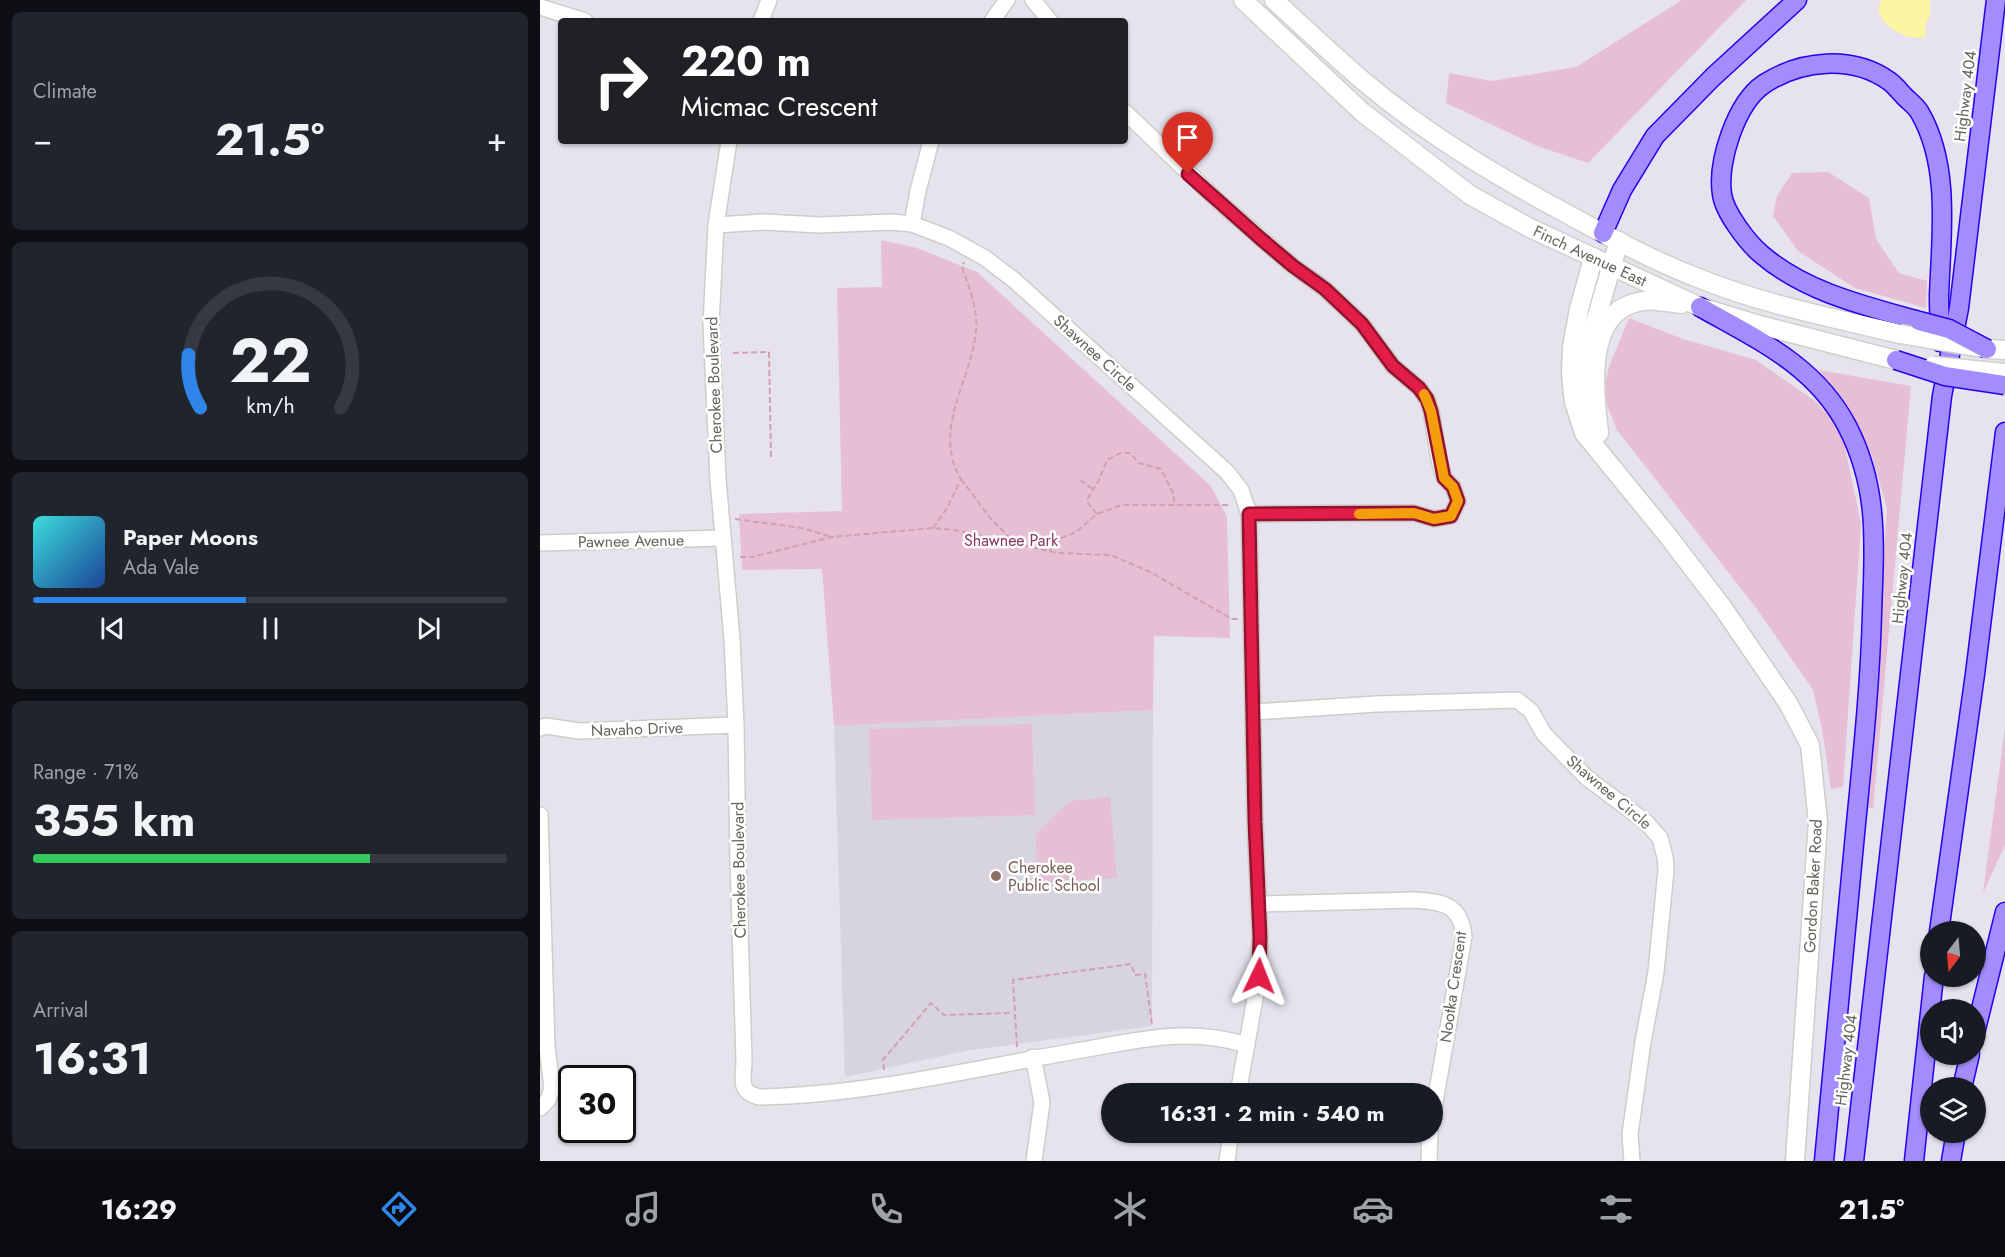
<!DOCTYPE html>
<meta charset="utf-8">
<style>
:root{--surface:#171b24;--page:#20242c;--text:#f1f3f6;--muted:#9ea1a6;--line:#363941;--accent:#2f84e8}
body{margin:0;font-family:Jost,sans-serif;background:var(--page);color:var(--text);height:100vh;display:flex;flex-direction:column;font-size:22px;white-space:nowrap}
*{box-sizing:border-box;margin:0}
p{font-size:20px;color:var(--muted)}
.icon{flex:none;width:33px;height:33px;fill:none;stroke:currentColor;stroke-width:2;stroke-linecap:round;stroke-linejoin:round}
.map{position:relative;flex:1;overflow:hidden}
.details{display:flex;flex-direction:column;gap:12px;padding:12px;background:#0d0f14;width:540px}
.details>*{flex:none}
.banner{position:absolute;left:18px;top:18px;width:570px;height:126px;border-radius:6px;box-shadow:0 2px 4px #0004;background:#202124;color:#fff;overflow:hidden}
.needle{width:39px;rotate:196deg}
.buttons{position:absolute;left:1380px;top:921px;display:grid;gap:12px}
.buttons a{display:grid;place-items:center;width:66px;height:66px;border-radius:50%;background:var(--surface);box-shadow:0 2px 4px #0004;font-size:30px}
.speed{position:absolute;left:18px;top:1065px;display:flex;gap:12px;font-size:30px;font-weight:700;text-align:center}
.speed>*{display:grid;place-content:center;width:78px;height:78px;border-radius:50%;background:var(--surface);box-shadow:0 2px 4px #0004;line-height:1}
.speed .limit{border:3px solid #111;border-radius:9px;background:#fff;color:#111}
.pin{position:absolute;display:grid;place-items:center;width:51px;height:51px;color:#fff;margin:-62px -26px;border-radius:50% 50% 50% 0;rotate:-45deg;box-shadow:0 0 6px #0007}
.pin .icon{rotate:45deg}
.me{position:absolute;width:66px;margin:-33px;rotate:2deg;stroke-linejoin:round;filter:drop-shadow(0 0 4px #0008)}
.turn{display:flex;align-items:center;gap:21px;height:126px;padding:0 24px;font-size:27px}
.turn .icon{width:78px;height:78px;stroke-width:2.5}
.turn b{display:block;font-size:42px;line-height:51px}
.big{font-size:45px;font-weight:700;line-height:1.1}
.details .card{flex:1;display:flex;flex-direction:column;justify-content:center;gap:9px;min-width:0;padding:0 21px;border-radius:9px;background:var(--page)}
.details .dial{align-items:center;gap:0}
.dial svg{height:156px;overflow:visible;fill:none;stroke:var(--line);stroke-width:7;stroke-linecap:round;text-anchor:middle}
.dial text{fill:var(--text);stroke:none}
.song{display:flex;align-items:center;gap:18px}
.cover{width:72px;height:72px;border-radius:9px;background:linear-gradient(135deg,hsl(180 70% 55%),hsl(220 70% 35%))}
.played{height:6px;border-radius:3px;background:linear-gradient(90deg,var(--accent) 45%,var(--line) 45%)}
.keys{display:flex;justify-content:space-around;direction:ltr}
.heat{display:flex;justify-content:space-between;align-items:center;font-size:33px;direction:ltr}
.charge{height:9px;border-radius:4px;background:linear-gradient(90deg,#34c759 71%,var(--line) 0)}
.trip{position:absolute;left:561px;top:1083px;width:342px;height:60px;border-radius:30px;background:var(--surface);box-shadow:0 2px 4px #0004;font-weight:700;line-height:60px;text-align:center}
.dock{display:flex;height:96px;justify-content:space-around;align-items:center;background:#090b0e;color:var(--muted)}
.dock .icon{width:42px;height:42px}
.dock .active{color:var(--accent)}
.dock b{font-size:27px;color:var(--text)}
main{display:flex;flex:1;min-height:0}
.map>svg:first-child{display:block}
</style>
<main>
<section class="details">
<div class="card"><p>Climate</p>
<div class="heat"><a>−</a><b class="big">21.5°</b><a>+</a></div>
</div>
<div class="card dial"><svg viewBox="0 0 100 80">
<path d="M14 69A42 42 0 1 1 86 69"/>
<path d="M14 69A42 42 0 0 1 8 42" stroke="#2f84e8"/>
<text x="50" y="56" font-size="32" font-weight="700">22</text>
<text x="50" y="72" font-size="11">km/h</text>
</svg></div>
<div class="card">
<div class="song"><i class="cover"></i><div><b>Paper Moons</b><p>Ada Vale</p></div></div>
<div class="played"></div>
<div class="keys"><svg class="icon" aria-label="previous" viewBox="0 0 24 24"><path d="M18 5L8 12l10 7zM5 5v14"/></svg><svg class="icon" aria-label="pause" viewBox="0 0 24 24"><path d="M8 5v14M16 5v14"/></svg><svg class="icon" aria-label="next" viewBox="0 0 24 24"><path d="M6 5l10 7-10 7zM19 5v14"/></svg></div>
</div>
<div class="card"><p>Range · 71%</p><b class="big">355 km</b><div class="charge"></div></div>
<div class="card"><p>Arrival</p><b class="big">16:31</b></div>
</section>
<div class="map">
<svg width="1465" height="1161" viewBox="0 0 1465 1161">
<rect width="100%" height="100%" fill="#e6e3ee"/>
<polygon fill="#d7d4e0" points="613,710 612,1026 425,1051 305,1077 294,726"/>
<g fill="#e6bfd4">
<polygon points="1142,0 1206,0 1048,163 997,146 906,103 909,73 952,81 1036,67"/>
<polygon points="1288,172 1329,198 1336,239 1359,273 1387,281 1386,308 1315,288 1258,251 1233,216 1237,196 1252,173"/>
<polygon points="341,240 377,248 437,272 671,486 687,517 690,638 614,636 613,710 294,726 282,569 202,570 199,514 302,511 297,288 342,287"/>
<polygon points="1089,318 1143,339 1216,360 1275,401 1301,429 1321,523 1303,787 1291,789 1282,729 1273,690 1217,609 1077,430 1063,395 1069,367"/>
<polygon points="1279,370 1371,386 1333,809 1326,807 1347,509 1331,453 1309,411"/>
<polygon points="492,724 495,815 332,820 329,729"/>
<polygon points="1465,728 1465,845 1443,893"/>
<polygon points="570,797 577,878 497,883 496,834 530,801"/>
</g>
<path fill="#fef5a2" d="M1342 0H1390V15L1385 25 1386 36C1368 45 1327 19 1342 0Z"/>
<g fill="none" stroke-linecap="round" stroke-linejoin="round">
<g stroke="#cdcec7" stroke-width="18">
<g id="minor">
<polyline points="493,0 510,21"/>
<polyline points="0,7 45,21"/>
<polyline points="221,21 229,0"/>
<polyline points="452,21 467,0"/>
<polyline points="585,112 677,200 753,266 785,289 822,324 853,366 879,388 887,399 891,411 899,459 904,478 913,487 918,501 911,516 894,519 874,513 709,514"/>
<path d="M189 141 176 225 171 324 178 479 192 639 196 725 198 861 204 1060C204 1079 197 1091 219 1097 326 1095 431 1069 536 1051 595 1041 647 1026 707 1045"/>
<polyline points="372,224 378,191 391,141"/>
<polyline points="176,225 224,222 280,225 351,222 372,224 409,238 445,258 474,280 687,472 701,490 709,514 715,822 720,937 719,976 698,1094"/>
<polyline points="0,543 182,538"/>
<polyline points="714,712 836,704 977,700 991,711 1004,734 1047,778 1106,822 1120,838 1125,857 1126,870 1116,972 1103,1042 1090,1134 1092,1161"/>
<polyline points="0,728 6,726 39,731 196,725"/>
<polyline points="0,815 7,1047 12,1088 8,1100 0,1108"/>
<path d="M720 904 874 900C903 902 921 904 924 937L892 1119"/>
<polyline points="493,1057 502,1102 494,1161"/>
<polyline points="687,1161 691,1132"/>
<polyline points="889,1161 890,1132"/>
</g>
</g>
<g stroke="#cdcec7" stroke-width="21">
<g id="tertiary">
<polyline points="1053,259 1039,309 1032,347 1031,375 1034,402 1044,433 1128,536 1183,608 1248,703 1270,745 1278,822 1255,1161"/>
<polyline points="1054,420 1047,397 1045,378 1046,353 1079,241"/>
</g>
</g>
<g stroke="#d1d1c9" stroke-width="21">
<g id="secondary">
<polyline points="703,0 822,112 930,195 990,228 1160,307 1223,326 1356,360"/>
<path d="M734 0C763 27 792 54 822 80 886 134 958 177 1031 216 1073 239 1114 261 1158 278 1222 304 1293 318 1360 334"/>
<polyline points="1447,349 1465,350"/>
<path d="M1059 433C1055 395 1044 317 1094 303 1110 298 1126 302 1141 304"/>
</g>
</g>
<g stroke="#2601f0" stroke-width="21">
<g id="motorway">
<polyline points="1063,233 1082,190 1115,136 1173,77 1257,0"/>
<path d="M1160 307C1218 340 1275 365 1307 426 1340 489 1334 547 1332 614 1330 688 1322 761 1315 834 1305 943 1295 1052 1284 1161"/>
<path d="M1379 321C1325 306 1265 292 1221 254 1208 243 1184 212 1182 194 1177 162 1196 103 1224 84 1261 60 1312 55 1349 81 1355 85 1360 92 1365 97 1370 102 1377 107 1380 113 1411 167 1401 237 1399 296 1399 311 1400 327 1400 342"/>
<polyline points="1399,932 1435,674 1465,432"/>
<polyline points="1436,1029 1465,912"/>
<polyline points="1422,1088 1430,1054"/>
<polyline points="1314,1161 1402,396 1419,308 1456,0"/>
<polyline points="1374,1161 1394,976"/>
<polyline points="1411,1161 1416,1132"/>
</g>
</g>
<g stroke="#d2a0ae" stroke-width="2" stroke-dasharray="6 3" stroke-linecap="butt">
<polyline points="193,353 229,352 231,458"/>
<polyline points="421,479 451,519 468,536 469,540"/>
<polyline points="540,480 553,489"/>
<polyline points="557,514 548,503 548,498 559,480 567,460 581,453 590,453 599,463 621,469 633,493 635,506"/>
<polyline points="195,519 262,528 292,537"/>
<path d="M393 528 407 508 421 479C391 429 432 381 436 330 438 308 429 288 422 267L424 262"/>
<polyline points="510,551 514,541 536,532 557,514 582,505 691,505"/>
<polyline points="200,557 212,557 292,537 393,528 414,530 518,553 571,555 610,572 692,619 698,619"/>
<polyline points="477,1047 473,980 591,964 595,975 605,974 612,1024"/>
<polyline points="344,1070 343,1060 391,1003 404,1015 473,1013"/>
</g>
<use href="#minor" stroke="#fff" stroke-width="15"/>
<use href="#tertiary" stroke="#fff" stroke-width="18"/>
<use href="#secondary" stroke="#fff" stroke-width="18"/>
<use href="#motorway" stroke="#a38cfc" stroke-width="18"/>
<g stroke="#d1d1c9" stroke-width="21" stroke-linecap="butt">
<g id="secondary-bridge">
<polyline points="1360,334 1442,348"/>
<polyline points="1393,366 1465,373"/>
</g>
</g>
<g stroke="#2601f0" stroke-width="21" stroke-linecap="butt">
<g id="motorway-bridge">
<polyline points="1379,321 1409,329 1447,349"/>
<polyline points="1356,360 1405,376 1465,385"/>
</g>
</g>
<use href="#secondary-bridge" stroke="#fff" stroke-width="18"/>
<use href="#motorway-bridge" stroke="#a38cfc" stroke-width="18"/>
</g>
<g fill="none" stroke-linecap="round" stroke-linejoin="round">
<g stroke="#92132f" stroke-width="15">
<polyline id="route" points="648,174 720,238 753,266 785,289 822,324 853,366 879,388 887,399 891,411 904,478 913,487 918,501 911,516 894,519 874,513 709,514 715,822 720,937 719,976"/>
</g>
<use href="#route" stroke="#e11d48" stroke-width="10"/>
<polyline stroke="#f59e0b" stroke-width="10" points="819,514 874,513 894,519 911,516 918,501 913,487 904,478 891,411 884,394"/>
</g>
<circle fill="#8d6e63" stroke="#fff" stroke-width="2" cx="456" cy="876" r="6"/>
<g text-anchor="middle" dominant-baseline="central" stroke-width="5" stroke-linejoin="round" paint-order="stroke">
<g font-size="16" fill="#64645b" stroke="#fff">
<text transform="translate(1425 96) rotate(-83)">Highway 404</text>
<text transform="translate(1050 256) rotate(25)">Finch Avenue East</text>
<text transform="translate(555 353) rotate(42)">Shawnee Circle</text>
<text transform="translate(174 385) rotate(-92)">Cherokee Boulevard</text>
<text transform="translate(91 541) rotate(-1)">Pawnee Avenue</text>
<text transform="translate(1362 578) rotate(-84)">Highway 404</text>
<text transform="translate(97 729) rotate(-2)">Navaho Drive</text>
<text transform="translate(1069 792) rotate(40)">Shawnee Circle</text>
<text transform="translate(199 870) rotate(-91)">Cherokee Boulevard</text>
<text transform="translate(1273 886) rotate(-87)">Gordon Baker Road</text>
<text transform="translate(913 987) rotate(-82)">Nootka Crescent</text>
<text transform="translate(1306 1060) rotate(-83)">Highway 404</text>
</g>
<g font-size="16" fill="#88365e" stroke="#fff">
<text x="471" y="540">Shawnee Park</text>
</g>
<g font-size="16" fill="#785e54" stroke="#fff" text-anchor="start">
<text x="468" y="867">Cherokee<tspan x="468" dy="18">Public School</tspan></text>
</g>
</g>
</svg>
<div class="buttons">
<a><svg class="needle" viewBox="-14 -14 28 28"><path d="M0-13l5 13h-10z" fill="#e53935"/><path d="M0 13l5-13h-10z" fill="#9ea1a6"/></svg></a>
<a><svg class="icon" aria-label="sound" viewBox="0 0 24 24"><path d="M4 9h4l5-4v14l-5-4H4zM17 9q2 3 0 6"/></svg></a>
<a><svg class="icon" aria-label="layers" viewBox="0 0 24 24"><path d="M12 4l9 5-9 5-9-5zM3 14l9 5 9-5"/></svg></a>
</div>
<div class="speed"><div class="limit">30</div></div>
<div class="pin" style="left:648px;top:174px;background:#d93025"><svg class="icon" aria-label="arrive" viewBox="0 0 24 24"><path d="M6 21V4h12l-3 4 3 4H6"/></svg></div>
<svg class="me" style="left:719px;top:976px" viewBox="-20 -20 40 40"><path d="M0-17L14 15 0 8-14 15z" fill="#e11d48" stroke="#fff" stroke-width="4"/></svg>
<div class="trip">16:31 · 2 min · 540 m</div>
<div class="banner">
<div class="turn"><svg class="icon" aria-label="right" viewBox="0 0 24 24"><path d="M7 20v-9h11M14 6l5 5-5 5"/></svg><div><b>220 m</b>Micmac Crescent</div></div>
</div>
</div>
</main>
<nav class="dock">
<b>16:29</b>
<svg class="icon active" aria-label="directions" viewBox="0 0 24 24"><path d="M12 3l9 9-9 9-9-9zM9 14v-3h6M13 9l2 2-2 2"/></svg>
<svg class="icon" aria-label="music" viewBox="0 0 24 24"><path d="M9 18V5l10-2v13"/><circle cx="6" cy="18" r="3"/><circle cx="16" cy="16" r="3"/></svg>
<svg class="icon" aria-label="phone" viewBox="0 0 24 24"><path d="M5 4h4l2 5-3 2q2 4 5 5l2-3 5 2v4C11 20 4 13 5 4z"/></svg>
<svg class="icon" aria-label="climate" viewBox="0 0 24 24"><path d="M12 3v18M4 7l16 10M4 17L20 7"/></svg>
<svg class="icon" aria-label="car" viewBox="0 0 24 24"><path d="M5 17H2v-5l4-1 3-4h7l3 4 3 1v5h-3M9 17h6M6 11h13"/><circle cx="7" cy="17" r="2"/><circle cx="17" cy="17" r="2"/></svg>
<svg class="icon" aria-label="filters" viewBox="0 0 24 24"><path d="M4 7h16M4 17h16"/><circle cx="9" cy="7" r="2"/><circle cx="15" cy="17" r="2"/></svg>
<b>21.5°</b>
</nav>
